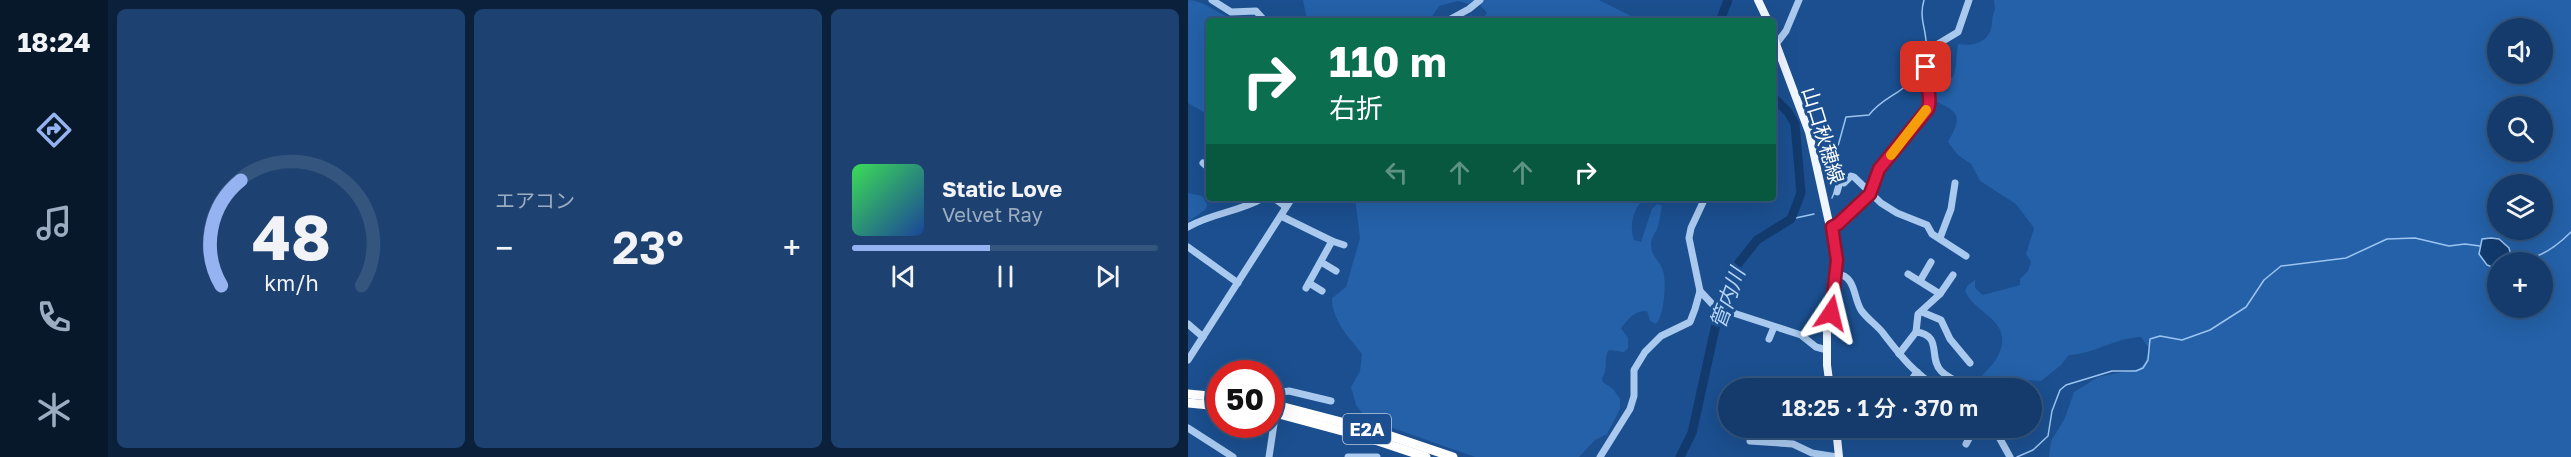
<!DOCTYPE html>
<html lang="ja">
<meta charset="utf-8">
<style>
:root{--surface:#143b6b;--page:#1d4271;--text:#f1f3f6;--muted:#9dadc1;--line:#33557e;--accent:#95b2f1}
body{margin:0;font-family:"Golos Text","Noto Sans JP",sans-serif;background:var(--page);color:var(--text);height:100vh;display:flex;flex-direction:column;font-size:22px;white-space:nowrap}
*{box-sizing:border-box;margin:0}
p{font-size:20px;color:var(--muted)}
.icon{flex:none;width:33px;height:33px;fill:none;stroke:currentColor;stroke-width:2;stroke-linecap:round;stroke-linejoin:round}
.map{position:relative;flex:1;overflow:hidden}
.details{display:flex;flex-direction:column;gap:9px;padding:9px;background:#0b203b;width:1080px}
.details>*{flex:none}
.banner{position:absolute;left:18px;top:18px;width:570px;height:183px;border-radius:6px;box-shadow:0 6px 24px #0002,0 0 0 2px var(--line);background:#0b6e4f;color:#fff;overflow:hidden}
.fabs{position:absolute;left:1299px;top:18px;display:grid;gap:12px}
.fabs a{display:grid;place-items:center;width:66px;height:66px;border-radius:50%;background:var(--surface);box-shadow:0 6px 24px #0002,0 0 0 2px var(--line);font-size:30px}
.speed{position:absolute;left:18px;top:360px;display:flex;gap:12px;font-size:30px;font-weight:700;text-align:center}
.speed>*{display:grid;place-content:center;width:78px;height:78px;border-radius:50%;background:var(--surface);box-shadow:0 6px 24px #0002,0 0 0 2px var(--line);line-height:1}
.speed .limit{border:9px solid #d22;background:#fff;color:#111}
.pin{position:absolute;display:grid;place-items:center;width:51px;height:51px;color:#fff;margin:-26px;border-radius:12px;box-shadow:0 3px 9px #0006}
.me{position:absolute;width:66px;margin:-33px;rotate:10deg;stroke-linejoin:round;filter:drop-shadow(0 0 4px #0008)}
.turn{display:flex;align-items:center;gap:21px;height:126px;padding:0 24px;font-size:27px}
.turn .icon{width:78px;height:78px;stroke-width:2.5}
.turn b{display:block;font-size:42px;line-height:51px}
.lanes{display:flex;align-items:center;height:57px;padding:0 24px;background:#0003;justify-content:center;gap:30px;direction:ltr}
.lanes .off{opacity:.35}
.big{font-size:45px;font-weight:600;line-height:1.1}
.details .card{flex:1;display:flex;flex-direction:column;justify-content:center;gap:9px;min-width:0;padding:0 21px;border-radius:9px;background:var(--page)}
.details .dial{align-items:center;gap:0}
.dial svg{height:156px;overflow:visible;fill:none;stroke:var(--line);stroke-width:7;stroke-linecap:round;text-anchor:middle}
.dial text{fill:var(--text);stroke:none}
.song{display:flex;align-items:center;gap:18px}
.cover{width:72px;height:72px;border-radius:9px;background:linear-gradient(135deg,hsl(130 70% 55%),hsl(220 70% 35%))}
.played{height:6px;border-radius:3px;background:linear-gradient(90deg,var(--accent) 45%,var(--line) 45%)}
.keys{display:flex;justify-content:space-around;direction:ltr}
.heat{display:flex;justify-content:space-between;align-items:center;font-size:33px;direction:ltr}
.details .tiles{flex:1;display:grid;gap:9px;grid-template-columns:repeat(3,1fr)}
.trip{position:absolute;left:530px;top:378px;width:324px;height:60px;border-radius:30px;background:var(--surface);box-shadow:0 6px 24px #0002,0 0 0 2px var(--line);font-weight:600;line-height:60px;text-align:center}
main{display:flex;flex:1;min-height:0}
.tab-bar{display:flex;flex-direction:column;width:108px;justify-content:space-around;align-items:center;background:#08182b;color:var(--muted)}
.tab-bar .icon{width:42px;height:42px}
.tab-bar .selected{color:var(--accent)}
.tab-bar b{font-size:27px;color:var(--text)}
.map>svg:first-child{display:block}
</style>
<main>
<nav class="tab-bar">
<b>18:24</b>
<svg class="icon selected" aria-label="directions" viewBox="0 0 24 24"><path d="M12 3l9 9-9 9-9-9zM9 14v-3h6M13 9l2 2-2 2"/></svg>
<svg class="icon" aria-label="music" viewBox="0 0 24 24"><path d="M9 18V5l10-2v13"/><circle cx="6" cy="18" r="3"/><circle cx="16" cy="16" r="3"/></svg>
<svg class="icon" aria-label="phone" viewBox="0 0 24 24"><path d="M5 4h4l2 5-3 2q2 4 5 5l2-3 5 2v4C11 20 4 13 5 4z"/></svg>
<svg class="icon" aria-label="climate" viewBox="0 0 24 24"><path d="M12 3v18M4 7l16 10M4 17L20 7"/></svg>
</nav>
<section class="details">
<div class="tiles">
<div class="card dial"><svg viewBox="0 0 100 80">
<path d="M14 69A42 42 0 1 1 86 69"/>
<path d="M14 69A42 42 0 0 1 24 15" stroke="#95b2f1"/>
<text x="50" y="56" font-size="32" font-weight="700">48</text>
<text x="50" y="72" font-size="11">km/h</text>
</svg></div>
<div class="card"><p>エアコン</p>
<div class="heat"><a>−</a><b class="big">23°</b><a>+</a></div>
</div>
<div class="card">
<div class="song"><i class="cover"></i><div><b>Static Love</b><p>Velvet Ray</p></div></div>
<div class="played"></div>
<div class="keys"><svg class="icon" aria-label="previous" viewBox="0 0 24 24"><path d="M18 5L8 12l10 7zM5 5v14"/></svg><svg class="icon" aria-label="pause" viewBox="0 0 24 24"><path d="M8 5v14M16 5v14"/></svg><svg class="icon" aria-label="next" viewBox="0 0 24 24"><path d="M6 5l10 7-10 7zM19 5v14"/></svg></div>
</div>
</div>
</section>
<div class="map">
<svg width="1383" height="457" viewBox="0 0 1383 457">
<rect width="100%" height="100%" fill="#1b4f8f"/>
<g fill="#2461a8" fill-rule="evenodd">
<path d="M0 0C17 0 34 18 53 21H21V115L0 103Z"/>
<polygon points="115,0 287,0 280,4 270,1 251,6 241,21 119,21"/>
<polygon points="288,0 411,0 443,16 465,21 267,21 283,15 294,20 299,13"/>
<path d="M806 0H1383V457H861L863 441 877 418 886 392 910 377 950 369 957 363 961 348 953 337C927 338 906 354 881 355L873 365 853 381 838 380 832 388H790C792 369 809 369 814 344 818 319 786 312 777 291L780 285 787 280V288L795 295 832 285V279L840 271 843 262 838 254 846 228 828 204 792 181 783 164 770 155 760 142C772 120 775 113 749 102L745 92 747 82 765 77C769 67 768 56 770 44 784 46 798 44 803 29 805 22 803 16 807 10ZM1310 28H1354V74H1310ZM1310 106H1354V152H1310ZM1310 184H1354V230H1310ZM1310 262H1354V308H1310Z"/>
<polygon points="0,193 14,196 19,204 18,209 0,222"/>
<path d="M167 198H456C445 210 441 226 446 240L453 242 464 209 469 204 474 206C472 213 472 222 469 229 467 233 464 237 463 242 462 256 472 260 475 271 479 282 476 316 468 324L462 321 459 311C447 310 440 319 433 328L440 338V348L436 352 421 350C415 357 421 369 414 378L415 382 425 389 432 399V409L419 434 407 440 391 457H287L179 419 168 405 163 387 172 371 174 354C161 337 144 321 144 298L158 287 172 238Z"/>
</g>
<polygon fill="#123a6d" stroke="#9cc4f0" stroke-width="1.5" points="1303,238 1311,239 1321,248 1323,256 1320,262 1310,262 1309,269 1299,265 1291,254 1294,239"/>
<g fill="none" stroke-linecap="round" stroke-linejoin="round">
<g stroke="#9cc4f0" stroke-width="1.5">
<path d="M648 165 647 157 658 117 681 115C700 91 720 96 733 63 735 59 738 56 738 50 740 31 730 20 736 0"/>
<polyline points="644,198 646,193"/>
<polyline points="603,219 626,214"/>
<path d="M1321 259C1345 264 1366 249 1383 232"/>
<polyline points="829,457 845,450 860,436 864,411 872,390 878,385 924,371 948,371 955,368 960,360 962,339 972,336 994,340 1022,330 1058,307 1076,280 1093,266 1158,258 1199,239 1227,238 1261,246 1277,244 1292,246"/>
</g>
<g stroke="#123a6d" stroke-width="9">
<polyline points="532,21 540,0"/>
<polyline points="492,457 504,433 530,315 550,264 569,240 603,219 613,193 607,124 600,112 585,97"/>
</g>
<g stroke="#a9c9ee" stroke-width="7">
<polyline points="24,0 43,12 68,11 77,21"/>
<polyline points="259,21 281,9 292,0"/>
<polyline points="585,48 598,31 611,0"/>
<polyline points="15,163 21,168"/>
<polyline points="653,182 656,183 663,176 666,177 693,203 709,213 739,225 744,234 778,256"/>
<polyline points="649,192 653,178 650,165"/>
<polyline points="86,198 98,207"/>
<polyline points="93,216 144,241 118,288"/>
<path d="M0 227C24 213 51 212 75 198"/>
<polyline points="643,227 650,224 682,194 691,169 740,109 742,98 737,75 745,50 750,44 770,32 781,0"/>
<polyline points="752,238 763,209 767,183"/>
<polyline points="144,241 156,245"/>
<polyline points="0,247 50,283"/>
<polyline points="133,262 148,271"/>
<path d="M649 274C668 276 665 297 673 310 679 319 689 325 695 333 712 355 727 375 751 388"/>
<polyline points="720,274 752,294"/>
<polyline points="732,281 743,262"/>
<polyline points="121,283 134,291"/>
<polyline points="512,291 527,307 613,335 628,347 639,350"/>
<polyline points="734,312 753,320 762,339 782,363"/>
<polyline points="0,324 15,337"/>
<path d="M728 332C755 335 740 358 753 371 761 379 773 383 782 388"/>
<polyline points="581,339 586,327"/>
<polyline points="711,354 728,332 730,314 752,294 765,275"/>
<polyline points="0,360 104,198"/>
<polyline points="718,388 729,372"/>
<polyline points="0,428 45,457"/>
<polyline points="775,428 784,433 778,444"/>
<polyline points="806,428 822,457"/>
<polyline points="562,441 605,444 624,453 649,457"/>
<polyline points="81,457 90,397 94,392 101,391 143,401"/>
<polyline points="160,457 189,457"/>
<polyline points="412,457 442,409 446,396 446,370 457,352 473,336 502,322 507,309 512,291 501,238 503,228 517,198"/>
</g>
<g stroke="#f0f6ff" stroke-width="8">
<polyline points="570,0 580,21"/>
<polyline points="585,36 621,132 647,250 649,274 639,332 639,365 642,388"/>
<polyline points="648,428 651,457"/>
</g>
<g stroke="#fff" stroke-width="9">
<polyline points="0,394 32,397"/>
<polyline points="0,403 32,406"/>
<polyline points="92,406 188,431 265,457"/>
<polyline points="91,414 184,439 238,457"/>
</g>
<g stroke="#fff" stroke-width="9">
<polyline points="82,404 92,406"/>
<polyline points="82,413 91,414"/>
</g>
</g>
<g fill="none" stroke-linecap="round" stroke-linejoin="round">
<g stroke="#92132f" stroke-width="15">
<path id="route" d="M643 313 649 260 644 227 650 224 682 194 691 169 740 109C745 94 735 82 738 67"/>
</g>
<use href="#route" stroke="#e11d48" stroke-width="10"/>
<polyline stroke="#f59e0b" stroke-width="10" points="703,155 738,110"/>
</g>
<g text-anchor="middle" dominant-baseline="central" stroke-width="6" stroke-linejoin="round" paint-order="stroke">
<rect fill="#1b4f8f" stroke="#bbcadd" stroke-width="1.5" x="155" y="414" width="48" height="30" rx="4.5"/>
<g font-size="18" font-weight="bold" fill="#fff">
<text x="179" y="429">E2A</text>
</g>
<g font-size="20" fill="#fff" stroke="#1b4f8f">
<text transform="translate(636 135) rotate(73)">山口秋穂線</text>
</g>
<g font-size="21" font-style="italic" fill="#b5d3f5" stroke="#1b4f8f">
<text transform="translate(539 298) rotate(-70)">管内川</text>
</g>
</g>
</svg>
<div class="fabs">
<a><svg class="icon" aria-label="sound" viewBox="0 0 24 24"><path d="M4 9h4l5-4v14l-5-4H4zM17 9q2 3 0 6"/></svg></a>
<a><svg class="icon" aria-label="search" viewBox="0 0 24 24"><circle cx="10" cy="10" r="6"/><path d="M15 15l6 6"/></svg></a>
<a><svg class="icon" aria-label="layers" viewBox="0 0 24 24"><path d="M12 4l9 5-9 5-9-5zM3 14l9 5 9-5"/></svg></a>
<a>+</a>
</div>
<div class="speed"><div class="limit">50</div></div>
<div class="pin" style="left:738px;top:67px;background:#d93025"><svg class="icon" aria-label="arrive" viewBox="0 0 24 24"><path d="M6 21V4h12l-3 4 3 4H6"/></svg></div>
<svg class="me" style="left:643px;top:313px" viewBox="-20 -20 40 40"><path d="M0-17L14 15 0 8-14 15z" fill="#e11d48" stroke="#fff" stroke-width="4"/></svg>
<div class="trip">18:25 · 1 分 · 370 m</div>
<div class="banner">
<div class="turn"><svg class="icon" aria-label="right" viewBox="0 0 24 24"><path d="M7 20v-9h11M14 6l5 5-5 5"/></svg><div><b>110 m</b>右折</div></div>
<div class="lanes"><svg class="icon off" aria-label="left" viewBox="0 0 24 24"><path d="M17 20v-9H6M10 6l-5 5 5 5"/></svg><svg class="icon off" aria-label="ahead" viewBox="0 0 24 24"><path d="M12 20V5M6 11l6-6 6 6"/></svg><svg class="icon off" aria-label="ahead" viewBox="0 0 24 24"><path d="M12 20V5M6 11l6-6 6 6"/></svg><svg class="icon" aria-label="right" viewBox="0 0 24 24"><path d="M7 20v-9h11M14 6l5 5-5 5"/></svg></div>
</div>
</div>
</main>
